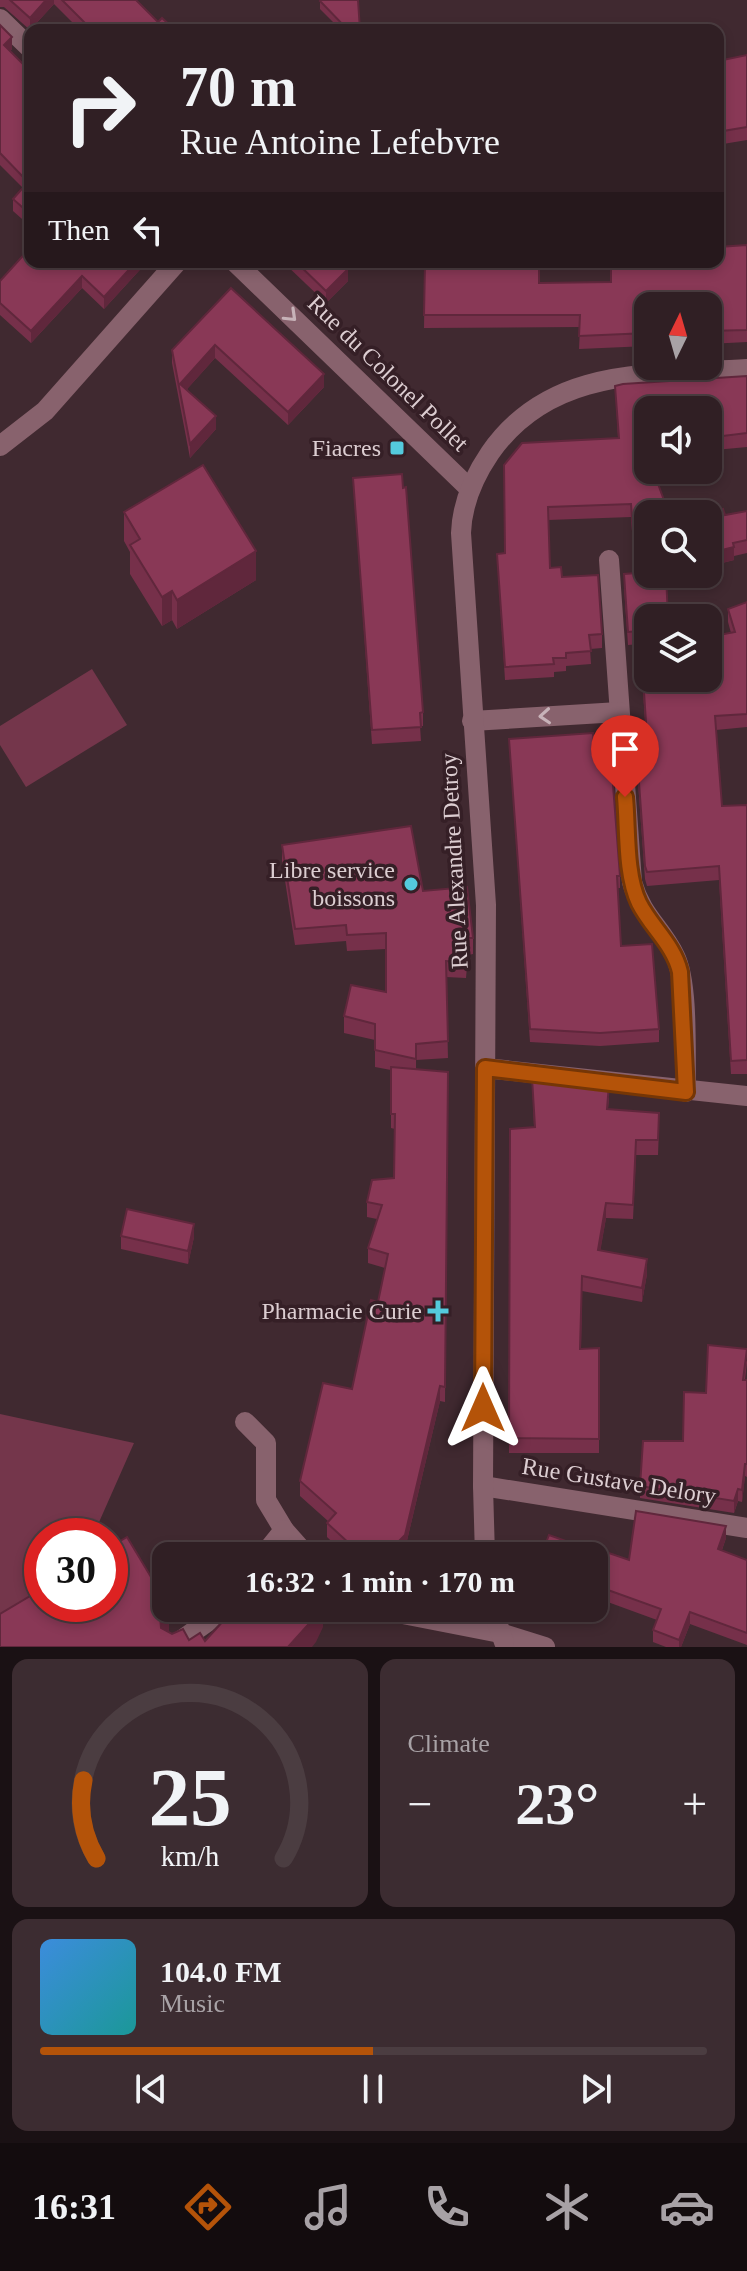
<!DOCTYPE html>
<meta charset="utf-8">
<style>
:root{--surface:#301f24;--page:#3c2c31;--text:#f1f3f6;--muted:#a8a2a6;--line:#4b3d41;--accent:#b45309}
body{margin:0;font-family:Georgia,serif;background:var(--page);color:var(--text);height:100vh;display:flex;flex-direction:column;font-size:30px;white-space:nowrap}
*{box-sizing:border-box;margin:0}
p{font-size:26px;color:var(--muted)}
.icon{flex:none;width:44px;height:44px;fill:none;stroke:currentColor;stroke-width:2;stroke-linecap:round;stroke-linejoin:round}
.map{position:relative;height:1647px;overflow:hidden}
.details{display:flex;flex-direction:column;gap:12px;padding:12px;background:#1a1114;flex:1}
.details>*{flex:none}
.banner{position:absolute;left:24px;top:24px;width:700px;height:244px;border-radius:16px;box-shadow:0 4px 12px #0003,0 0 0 2px var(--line);background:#301f24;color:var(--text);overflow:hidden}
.needle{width:52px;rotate:5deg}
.controls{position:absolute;left:634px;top:292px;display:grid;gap:16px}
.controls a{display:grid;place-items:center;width:88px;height:88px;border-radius:16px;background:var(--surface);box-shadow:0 4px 12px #0003,0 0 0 2px var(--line);font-size:40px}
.speed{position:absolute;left:24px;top:1518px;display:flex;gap:16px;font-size:40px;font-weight:700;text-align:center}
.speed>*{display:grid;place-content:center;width:104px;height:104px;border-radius:50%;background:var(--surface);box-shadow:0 4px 12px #0003,0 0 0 2px var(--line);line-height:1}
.speed .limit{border:12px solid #d22;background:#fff;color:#111}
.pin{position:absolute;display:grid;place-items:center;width:68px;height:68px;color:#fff;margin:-82px -34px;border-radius:50% 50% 50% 0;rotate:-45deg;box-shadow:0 0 8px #0007}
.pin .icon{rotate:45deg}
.me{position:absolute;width:88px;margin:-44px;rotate:0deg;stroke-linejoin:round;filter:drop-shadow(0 0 6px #0008)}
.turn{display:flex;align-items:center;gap:28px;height:168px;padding:0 24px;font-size:36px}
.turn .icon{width:104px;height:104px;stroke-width:2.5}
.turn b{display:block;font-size:56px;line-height:68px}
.then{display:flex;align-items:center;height:76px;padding:0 24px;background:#0003;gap:16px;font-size:30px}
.big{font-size:60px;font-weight:700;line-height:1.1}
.details .card{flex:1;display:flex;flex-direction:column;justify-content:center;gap:12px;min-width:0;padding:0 28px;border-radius:16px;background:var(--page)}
.details .dial{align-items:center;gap:0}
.dial svg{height:208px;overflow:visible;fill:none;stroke:var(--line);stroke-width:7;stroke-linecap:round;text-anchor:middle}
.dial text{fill:var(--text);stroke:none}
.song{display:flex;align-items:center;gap:24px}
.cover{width:96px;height:96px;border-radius:12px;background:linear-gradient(135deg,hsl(210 70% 55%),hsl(180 70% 35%))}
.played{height:8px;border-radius:4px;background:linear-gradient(90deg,var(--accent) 50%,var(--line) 50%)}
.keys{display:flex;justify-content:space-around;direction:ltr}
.heat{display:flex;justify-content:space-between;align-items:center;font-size:44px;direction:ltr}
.details .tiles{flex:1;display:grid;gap:12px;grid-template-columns:1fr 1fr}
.card:last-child{grid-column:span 2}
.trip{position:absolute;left:152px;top:1542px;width:456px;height:80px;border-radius:16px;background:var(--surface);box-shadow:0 4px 12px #0003,0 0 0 2px var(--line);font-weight:700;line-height:80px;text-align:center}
.tab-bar{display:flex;height:128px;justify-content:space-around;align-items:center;background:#130c0e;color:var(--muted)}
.tab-bar .icon{width:56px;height:56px}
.tab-bar .current{color:var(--accent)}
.tab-bar b{font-size:36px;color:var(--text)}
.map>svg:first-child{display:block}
</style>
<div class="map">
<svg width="747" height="1647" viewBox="0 0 747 1647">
<rect width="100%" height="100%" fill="#402930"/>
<g fill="#74364b">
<polygon points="92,669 127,725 26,787 0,745 0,726"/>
<polygon points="0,1414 134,1443 96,1529 100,1536 42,1536 42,1604 0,1631"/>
</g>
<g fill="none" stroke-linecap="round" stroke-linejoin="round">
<g stroke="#88626d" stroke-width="20">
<polyline points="0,19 30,48"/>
<polyline points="235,262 470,489"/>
<polyline points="0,446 45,411 177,262"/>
<path d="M609 560 632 882C642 917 661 927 675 956 689 984 685 1058 686 1092"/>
<polyline points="472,721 619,712"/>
<polyline points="485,1068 747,1096"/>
<polyline points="245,1422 266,1443 266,1500 284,1530 307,1556"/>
<polyline points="483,1486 747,1528"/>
<polyline points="263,1556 284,1530"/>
<path d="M485 1556 483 1486 486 905 461 533C462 503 473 478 490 453 551 365 652 375 747 369"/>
<polyline points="372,1608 500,1633 545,1647"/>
<polyline points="492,1608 504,1642"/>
<polyline points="172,1647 207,1622 221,1608"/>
</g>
</g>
<g fill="#76304a">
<polygon points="0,0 136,0 158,22 175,30 80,30 54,4 30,30 4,7 0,7"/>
<polygon points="320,1 360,30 341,30 320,9"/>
<polygon points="0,25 12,49 10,51 30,71 30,226 13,211 13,199 23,188 0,165"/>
<polygon points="747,55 747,140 723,144 718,118 718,61"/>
<polygon points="747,245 747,342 708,344 708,306 648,306 648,346 579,349 580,327 424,328 425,263 539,283 611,282 718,262"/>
<polygon points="147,262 104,309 82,288 31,343 0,315 0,281"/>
<polygon points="283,262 342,262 348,281 326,303"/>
<polygon points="231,288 324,387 288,425 215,358 187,389 216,429 190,458 172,363 172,350"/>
<polygon points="747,376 747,447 715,450 714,446 708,446 708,410 648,410 648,449 646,449 648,574 673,574 673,576 666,577 648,678 731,633 728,622 728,609 747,602 747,727 716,730 722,806 747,805 747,1074 731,1074 719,880 647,886 645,879 637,768 637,755 647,753 640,644 628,645 624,587 624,574 635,573 631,517 548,520 550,568 562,577 602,634 602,648 590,649 591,664 566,666 566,671 554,672 554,677 505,680 497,554 505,553 504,465 618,438 615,386"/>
<polygon points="353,478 423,712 423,726 420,726 421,741 372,744"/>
<polygon points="747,511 747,553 734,556 734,560 710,566 708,560 708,514 725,515"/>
<polygon points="124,512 256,580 177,629 172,620 162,626 130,574 130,552 124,541"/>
<polygon points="509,739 596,762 620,876 620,888 618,888 621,946 659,1029 659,1042 600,1046 530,1042"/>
<polygon points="282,845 423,891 473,938 473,954 468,955 466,978 446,977 448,1058 416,1060 416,1069 448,1072 445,1402 440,1401 405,1549 398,1556 347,1556 327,1537 327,1523 328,1521 300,1496 300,1481 352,1389 378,1302 385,1268 368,1263 368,1248 377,1219 367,1217 367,1202 394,1178 395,1129 391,1128 391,1070 375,1067 375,1040 344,1033 344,1016 386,992 386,949 347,951 346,941 295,945 282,861"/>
<polygon points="532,1078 609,1098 608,1109 659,1128 658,1155 636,1155 633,1219 606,1218 600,1251 647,1274 642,1302 582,1291 581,1349 599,1348 599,1453 509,1453 510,1129 534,1127"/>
<polygon points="121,1236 194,1237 188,1264 121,1249"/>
<polygon points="747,1361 745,1380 747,1380 747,1477 745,1476 742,1502 738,1501 734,1513 640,1498 640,1486 683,1441 706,1393"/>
<polygon points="726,1538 722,1550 747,1560 747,1645 690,1624 681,1647 666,1647 653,1642 653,1630 657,1620 594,1597 594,1556 602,1554 629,1560"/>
</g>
<g fill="#60273c">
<polygon points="46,0 54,0 54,4 30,30 30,18"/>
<polygon points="12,37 12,49 4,57 4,45"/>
<polygon points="136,262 147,262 104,309 104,297"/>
<polygon points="348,269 348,281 326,303 326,291"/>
<polygon points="82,276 82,288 31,343 31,331"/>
<polygon points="215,345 215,358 180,397 180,384"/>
<polygon points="324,374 324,387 288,425 288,412"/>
<polygon points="216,416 216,429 190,458 190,444"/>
<polygon points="734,547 734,560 710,566 710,553"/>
<polygon points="256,551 256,580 177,629 177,600"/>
<polygon points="172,591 172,620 162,626 162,597"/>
<polygon points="606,1203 606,1218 598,1265 598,1250"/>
<polygon points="194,1224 194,1237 188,1264 188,1251"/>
<polygon points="647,1259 647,1274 642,1302 642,1288"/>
<polygon points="440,1386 440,1401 405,1549 398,1556 384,1556"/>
<polygon points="745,1464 745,1476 742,1502 742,1490"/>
<polygon points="738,1489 738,1501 734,1513 734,1501"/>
<polygon points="726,1526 726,1538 718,1561 718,1549"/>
<polygon points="168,1608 169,1608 169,1633 160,1642 160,1616"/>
<polygon points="320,1608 323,1608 323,1627 316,1642 312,1647 288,1647"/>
<polygon points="690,1612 690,1624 681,1647 679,1647 679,1640"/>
</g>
<g fill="#893856" stroke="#60273c" stroke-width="2">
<polygon points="10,0 46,0 30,18"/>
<polygon points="62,0 136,0 158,22 162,18 175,30 92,30"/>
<polygon points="321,0 358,0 360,30 348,30 320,1"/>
<polygon points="0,25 12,37 4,45 30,71 30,214 13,199 28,182 0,153"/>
<polygon points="747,55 747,127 723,131 718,105 718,61"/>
<polygon points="747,245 747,330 708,331 708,306 648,306 648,333 579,336 580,315 424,315 425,263 539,263 539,283 611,282 611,262 718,262 718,247"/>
<polygon points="30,248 30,262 136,262 104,297 82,276 31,331 0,303 0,281"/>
<polygon points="296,262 342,262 348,269 326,291"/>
<polygon points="231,288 324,374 288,412 215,345 180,384 216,416 190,444 172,350"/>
<polygon points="747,376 747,433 715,437 714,432 708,432 708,410 648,410 648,435 641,435 648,454 648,470 653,470 669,514 648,514 648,574 666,574 668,618 648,618 648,678 708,678 708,637 735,632 728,609 747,602 747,714 715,716 722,806 747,805 747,1060 731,1061 719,866 647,872 645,866 637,755 648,753 640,631 628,632 624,574 636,573 631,504 548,507 550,568 561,567 562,577 598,575 602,634 589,635 591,651 566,653 566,658 553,658 554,664 505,667 497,554 505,553 504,465 522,443 619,438 615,386 623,384"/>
<polygon points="203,465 256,551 177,600 172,591 162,597 130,545 140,539 124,512"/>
<polygon points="402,474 403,488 406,487 423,712 420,713 421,727 372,730 353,478"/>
<polygon points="723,509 725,515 747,511 747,540 733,543 734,547 710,553 708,546 708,514 704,514"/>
<polygon points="593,733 596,762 611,759 620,876 617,876 621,946 652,944 659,1029 600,1033 530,1029 509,739"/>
<polygon points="411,826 423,891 467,887 473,938 468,938 466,962 446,961 448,1041 416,1044 416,1059 375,1050 375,1024 344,1016 351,985 386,992 386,933 347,935 346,925 295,929 282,845"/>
<polygon points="391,1067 448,1072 445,1387 440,1386 405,1535 384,1556 363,1556 327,1523 336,1513 300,1481 323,1383 352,1389 371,1300 378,1302 388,1254 368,1248 382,1205 367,1202 372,1180 394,1178 395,1114 391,1114"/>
<polygon points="532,1078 609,1084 607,1109 659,1113 658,1140 636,1140 633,1205 606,1203 598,1250 647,1259 642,1288 582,1276 580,1349 599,1348 599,1439 509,1438 510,1129 535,1127"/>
<polygon points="127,1209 194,1224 188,1251 121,1236"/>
<polygon points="708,1345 747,1349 743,1380 747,1380 747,1464 745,1464 742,1490 738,1489 734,1501 640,1486 643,1441 683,1441 684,1392 706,1393"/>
<polygon points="636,1511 726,1526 718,1549 747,1560 747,1633 690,1612 679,1640 653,1630 661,1609 594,1585 594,1556 541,1556 549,1535 602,1554 603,1551 629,1560"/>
<polygon points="127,1537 166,1602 166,1608 168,1608 160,1616 161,1628 172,1634 183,1629 189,1640 200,1633 205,1641 235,1608 320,1608 316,1616 288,1647 0,1647 0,1614 42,1589 42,1604 110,1604 110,1547"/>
</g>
<defs><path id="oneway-chevron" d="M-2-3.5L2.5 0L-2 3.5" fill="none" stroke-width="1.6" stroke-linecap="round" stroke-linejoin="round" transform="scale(2)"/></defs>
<g stroke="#c7b2b8">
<use href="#oneway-chevron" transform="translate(291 316) rotate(44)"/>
<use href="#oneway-chevron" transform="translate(545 716) rotate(176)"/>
</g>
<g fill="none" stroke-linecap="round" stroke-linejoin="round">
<g stroke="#753606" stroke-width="20">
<path id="route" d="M483 1408 485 1068 686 1092 680 972C674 945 651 927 639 903 625 874 628 828 625 797"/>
</g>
<use href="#route" stroke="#b45309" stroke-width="14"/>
</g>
<g fill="#54cadd" stroke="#351f26" stroke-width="3">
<rect x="389" y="440" width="16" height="16" rx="4"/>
<circle cx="411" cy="884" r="8"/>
<path d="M434 1299h8v8h8v8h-8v8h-8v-8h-8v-8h8z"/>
</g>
<g text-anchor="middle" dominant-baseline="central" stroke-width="7" stroke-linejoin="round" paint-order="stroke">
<g font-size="24" fill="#dccdd1" stroke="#351f26">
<text transform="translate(388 373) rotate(44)">Rue du Colonel Pollet</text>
<text transform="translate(454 861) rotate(-93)">Rue Alexandre Detroy</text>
<text transform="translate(619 1481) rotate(9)">Rue Gustave Delory</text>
</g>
<g font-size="24" fill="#dccdd1" stroke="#351f26" text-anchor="end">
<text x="381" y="448">Fiacres</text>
<text x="395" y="870">Libre service<tspan x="395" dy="28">boissons</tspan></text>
<text x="422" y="1311">Pharmacie Curie</text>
</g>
</g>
</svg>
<div class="controls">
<a><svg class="needle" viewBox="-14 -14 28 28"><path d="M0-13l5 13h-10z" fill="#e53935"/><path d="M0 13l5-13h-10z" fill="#a8a2a6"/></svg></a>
<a><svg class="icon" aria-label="sound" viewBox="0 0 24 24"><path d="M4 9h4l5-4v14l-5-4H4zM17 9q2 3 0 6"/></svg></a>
<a><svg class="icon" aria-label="search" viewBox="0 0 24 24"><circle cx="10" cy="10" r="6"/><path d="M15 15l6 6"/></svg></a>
<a><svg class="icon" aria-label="layers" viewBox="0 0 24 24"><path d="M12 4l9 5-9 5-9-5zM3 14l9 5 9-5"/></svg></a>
</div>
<div class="speed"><div class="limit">30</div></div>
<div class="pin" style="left:625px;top:797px;background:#d93025"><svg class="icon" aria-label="arrive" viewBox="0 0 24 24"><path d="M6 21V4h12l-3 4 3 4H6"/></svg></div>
<svg class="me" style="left:483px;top:1408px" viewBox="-20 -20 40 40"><path d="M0-17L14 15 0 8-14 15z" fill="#b45309" stroke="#fff" stroke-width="4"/></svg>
<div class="trip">16:32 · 1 min · 170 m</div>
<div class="banner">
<div class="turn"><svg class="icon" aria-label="right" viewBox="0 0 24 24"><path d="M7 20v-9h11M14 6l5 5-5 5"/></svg><div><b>70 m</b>Rue Antoine Lefebvre</div></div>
<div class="then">Then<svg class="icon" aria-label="left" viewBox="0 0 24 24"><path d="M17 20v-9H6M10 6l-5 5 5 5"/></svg></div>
</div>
</div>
<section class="details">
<div class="tiles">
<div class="card dial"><svg viewBox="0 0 100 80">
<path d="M14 69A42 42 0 1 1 86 69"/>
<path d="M14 69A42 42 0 0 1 9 39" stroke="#b45309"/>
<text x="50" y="56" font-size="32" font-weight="700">25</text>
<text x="50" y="72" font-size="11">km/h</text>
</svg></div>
<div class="card"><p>Climate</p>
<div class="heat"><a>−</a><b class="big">23°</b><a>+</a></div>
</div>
<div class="card">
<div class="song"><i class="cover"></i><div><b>104.0 FM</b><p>Music</p></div></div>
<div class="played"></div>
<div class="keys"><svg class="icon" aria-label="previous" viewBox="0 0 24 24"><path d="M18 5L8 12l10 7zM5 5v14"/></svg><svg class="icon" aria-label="pause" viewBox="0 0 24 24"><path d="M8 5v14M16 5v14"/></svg><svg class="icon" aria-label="next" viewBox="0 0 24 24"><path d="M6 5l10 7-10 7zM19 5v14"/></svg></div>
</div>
</div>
</section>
<nav class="tab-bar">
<b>16:31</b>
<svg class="icon current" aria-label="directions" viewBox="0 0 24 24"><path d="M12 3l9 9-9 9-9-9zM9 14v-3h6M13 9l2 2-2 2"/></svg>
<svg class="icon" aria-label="music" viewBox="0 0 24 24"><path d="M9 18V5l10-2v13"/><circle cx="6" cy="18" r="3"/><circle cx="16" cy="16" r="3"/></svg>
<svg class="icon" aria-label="phone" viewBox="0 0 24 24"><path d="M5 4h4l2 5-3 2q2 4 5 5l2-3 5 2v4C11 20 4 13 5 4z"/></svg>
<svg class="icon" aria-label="climate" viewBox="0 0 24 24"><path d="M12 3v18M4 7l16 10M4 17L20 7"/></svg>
<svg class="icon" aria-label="car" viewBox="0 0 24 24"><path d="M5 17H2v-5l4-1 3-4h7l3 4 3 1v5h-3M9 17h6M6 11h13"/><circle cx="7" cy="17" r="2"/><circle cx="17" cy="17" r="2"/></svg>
</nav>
